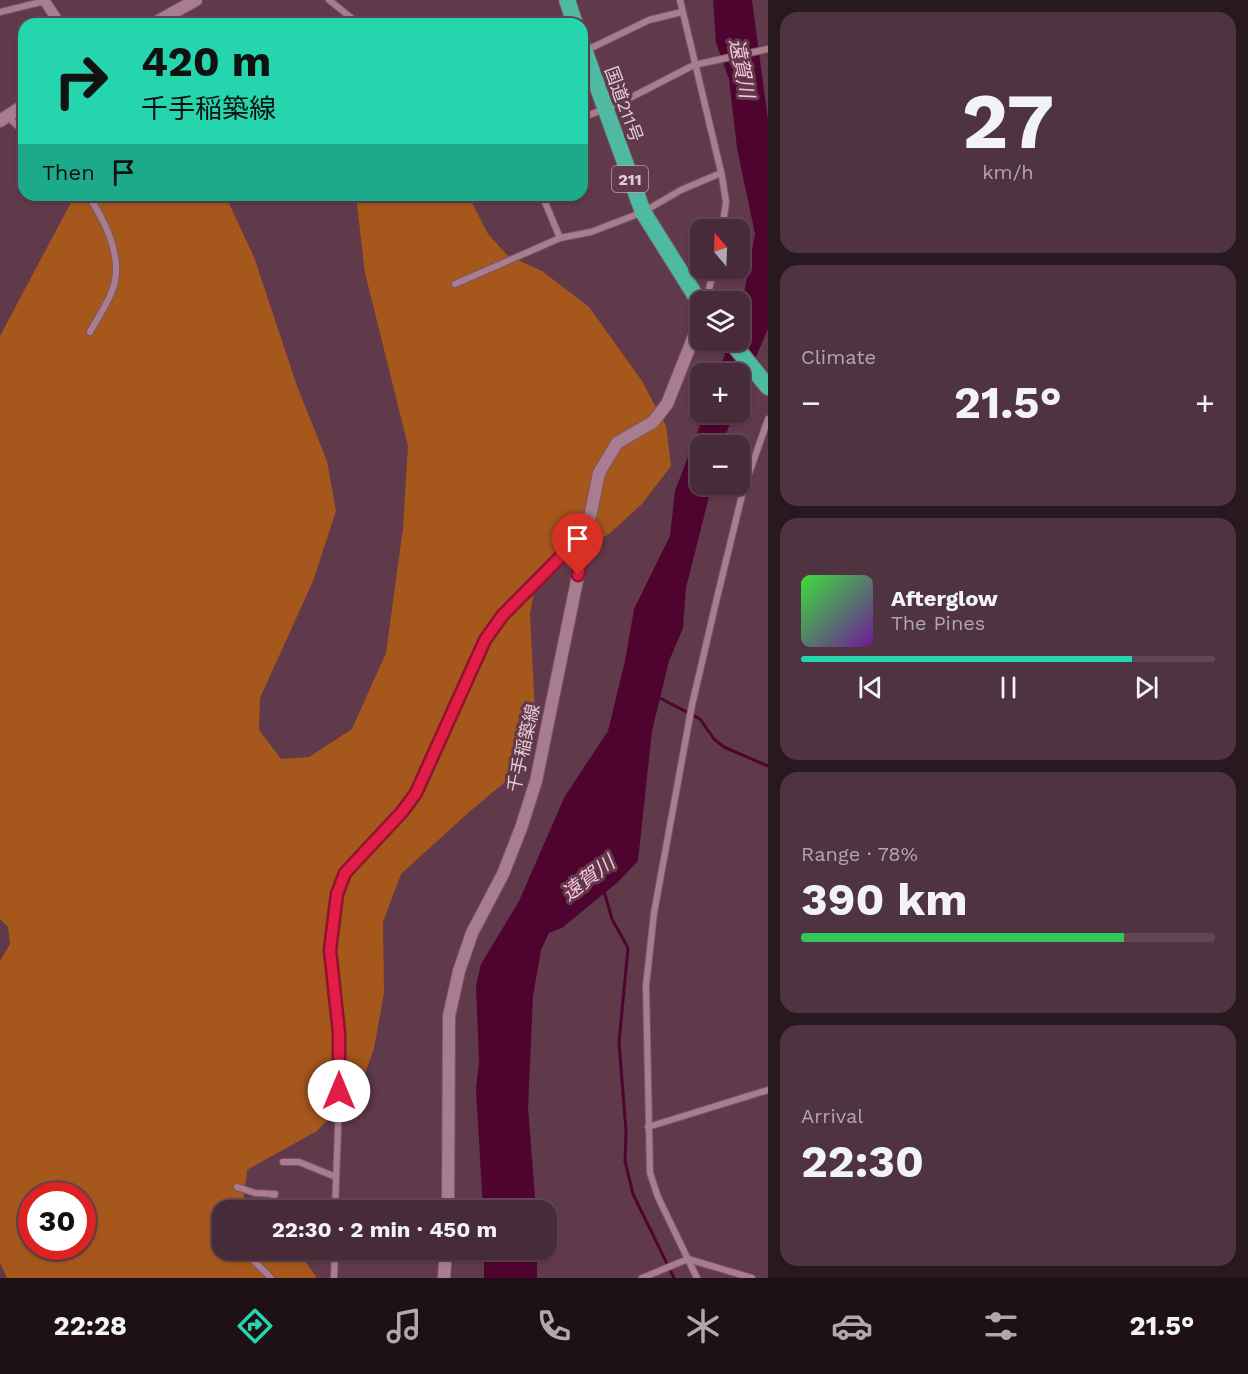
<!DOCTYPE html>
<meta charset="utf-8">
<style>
:root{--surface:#482b38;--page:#4f3340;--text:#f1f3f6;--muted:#b1a7ae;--line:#604753;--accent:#25d5ae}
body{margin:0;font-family:"Work Sans","Noto Sans JP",sans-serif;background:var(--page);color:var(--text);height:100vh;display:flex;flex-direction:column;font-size:22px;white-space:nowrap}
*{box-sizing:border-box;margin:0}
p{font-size:20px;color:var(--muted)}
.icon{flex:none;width:33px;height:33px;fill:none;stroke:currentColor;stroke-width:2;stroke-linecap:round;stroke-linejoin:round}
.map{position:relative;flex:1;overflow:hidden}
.panel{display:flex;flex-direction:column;gap:12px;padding:12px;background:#28181f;width:480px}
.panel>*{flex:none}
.hud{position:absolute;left:18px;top:18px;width:570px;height:183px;border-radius:18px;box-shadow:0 2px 4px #0004,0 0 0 2px var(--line);background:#25d5ae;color:#111;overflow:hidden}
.needle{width:39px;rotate:341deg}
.tools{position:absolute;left:690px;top:219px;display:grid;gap:12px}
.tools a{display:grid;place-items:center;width:60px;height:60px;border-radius:12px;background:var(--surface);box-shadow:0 2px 4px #0004,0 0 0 2px var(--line);font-size:30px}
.speed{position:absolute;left:18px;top:1182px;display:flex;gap:12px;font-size:30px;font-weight:700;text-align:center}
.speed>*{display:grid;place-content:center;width:78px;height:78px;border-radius:50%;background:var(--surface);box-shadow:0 2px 4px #0004,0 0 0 2px var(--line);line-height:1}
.speed .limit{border:9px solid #d22;background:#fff;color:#111}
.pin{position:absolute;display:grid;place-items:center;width:51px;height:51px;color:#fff;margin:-62px -26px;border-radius:50% 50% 50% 0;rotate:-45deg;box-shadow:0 0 6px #0007}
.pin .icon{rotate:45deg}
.me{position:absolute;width:66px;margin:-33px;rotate:0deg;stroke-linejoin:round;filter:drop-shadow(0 0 4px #0008)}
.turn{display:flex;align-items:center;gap:21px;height:126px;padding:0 24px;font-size:27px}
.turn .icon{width:78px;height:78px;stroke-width:2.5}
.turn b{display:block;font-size:42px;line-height:51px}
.then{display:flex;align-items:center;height:57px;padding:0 24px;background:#0003;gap:12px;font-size:22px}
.big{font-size:45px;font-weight:700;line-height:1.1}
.panel .tile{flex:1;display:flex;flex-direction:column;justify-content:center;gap:9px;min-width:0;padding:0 21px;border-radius:18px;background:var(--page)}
.panel .dial{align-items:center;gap:0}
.dial b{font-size:78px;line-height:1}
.song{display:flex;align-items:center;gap:18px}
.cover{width:72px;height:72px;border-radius:9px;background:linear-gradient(135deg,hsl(120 70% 55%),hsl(280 70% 35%))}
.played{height:6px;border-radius:3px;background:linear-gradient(90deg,var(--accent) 80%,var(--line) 80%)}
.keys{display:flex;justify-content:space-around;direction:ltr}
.heat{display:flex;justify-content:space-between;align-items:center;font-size:33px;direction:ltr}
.charge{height:9px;border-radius:4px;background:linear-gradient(90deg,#34c759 78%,var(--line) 0)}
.trip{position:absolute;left:212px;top:1200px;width:345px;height:60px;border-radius:18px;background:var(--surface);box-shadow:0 2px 4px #0004,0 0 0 2px var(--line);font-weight:700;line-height:60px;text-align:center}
.tabs{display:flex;height:96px;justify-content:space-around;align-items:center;background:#1d1116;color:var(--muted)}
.tabs .icon{width:42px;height:42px}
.tabs .active{color:var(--accent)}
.tabs b{font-size:27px;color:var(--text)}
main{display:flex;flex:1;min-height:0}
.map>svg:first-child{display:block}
</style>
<main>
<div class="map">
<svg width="768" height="1278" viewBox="0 0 768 1278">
<rect width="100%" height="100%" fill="#60394a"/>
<path fill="#a6571c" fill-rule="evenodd" d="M75 195H225L254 257 297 386 327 461 336 511 313 581 260 698 259 730 281 759 309 757 352 729 386 653 403 528 408 446 365 273 356 195H468L488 234 507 255 542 271 589 307 642 381 666 426 671 466 642 504 609 534 560 563 535 587 530 614 536 731 518 771 468 813 401 874 383 922 384 993 374 1048 361 1085 317 1131 247 1170 243 1203 252 1210H222V1250H297L317 1278H7L0 1263V961L10 944 8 927 0 919V336ZM32 1196H82V1246H32Z"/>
<g fill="#4f042f">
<polygon points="713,0 752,0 768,120 768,329 740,394 740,374 718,373 730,341 740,340 740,314 755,234 737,148 729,79 716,43"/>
<polygon points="705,412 733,413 723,445 700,446 700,484 712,485 686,588 683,628 669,661 652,731 638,861 618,882 562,928 549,933 541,950 533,996 528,1108 536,1210 483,1210 476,1089 479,1062 476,986 481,964 519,901 565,796 608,731 625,661 634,609 670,536 675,491"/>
<rect x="484" y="1250" width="53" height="28"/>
</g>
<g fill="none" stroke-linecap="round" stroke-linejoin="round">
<g stroke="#4f042f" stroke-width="3">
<polyline points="658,697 700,719 714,739 724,747 768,766"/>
<polyline points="604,891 612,919 628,948 619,1042 626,1131 625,1161 633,1194 674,1278"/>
</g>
<g stroke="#775765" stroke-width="8">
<g id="minor">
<polyline points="329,0 359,24"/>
<polyline points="680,0 722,176 726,202 722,230"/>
<polyline points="0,12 45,1"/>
<polyline points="585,51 649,20 682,12"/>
<polyline points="8,117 24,132"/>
<polyline points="582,118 626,100 694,65 768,49"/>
<path d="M88 195C105 221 125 259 112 291 107 305 97 319 90 332"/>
<polyline points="542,195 560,238"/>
<polyline points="455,284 560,238 591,232 643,212 681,190 721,173"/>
<polyline points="706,302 714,268"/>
<polyline points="648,1127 768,1090"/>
<polyline points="283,1162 299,1162 336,1177"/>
<polyline points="237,1187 255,1193 275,1194 269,1210"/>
<polyline points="335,1210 340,1073 339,1033 330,950 337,894 345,873 402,812 416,793 485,640 502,616 584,533"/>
<polyline points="250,1257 271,1278"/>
<polyline points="334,1278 335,1250"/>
<polyline points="642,1278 688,1259 752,1278"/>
<polyline points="697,1278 658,1197 650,1173 646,986 654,913 692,705 716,602 743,491 768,419"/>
</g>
</g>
<g stroke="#775765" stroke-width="12">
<polyline id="tertiary" points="44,0 60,24"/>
</g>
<g stroke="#775765" stroke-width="14">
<g id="secondary">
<polyline points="153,24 196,0"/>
<polyline points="0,121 24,105"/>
<polyline points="448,1210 449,1016 459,971 472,933 503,874 521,828 536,781 599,473 617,443 653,422 667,404 700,321"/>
<polyline points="444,1278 446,1250"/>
</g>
</g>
<g stroke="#775765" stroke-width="18">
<g id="trunk">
<polyline points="567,0 575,24"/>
<polyline points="582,44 643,212 700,303"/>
<polyline points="730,340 768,387"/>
</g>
</g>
<use href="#minor" stroke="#a97d8f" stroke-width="6"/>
<use href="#tertiary" stroke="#a97d8f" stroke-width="10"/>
<use href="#secondary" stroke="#a97d8f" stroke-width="12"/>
<use href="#trunk" stroke="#4ebaa2" stroke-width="16"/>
</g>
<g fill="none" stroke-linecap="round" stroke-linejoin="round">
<g stroke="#92132f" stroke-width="15">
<polyline id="route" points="339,1091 339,1033 330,950 337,894 345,873 402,812 416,793 485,640 502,616 588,529 578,575"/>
</g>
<use href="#route" stroke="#e11d48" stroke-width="10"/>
</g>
<g text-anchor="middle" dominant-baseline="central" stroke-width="6" stroke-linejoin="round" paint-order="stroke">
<rect fill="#60394a" stroke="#bca0ab" stroke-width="1.5" x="612" y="166" width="36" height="26" rx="4.5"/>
<g font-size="16" font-weight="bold" fill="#e4ccd5">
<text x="630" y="179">211</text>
</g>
<g font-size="18" fill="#e4ccd5" stroke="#60394a">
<text transform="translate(624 104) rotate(70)">国道211号</text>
<text transform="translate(523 748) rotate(-77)">千手稲築線</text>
</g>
<g font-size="20" font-style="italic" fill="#fac4da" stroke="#60394a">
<text transform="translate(742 68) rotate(79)">遠賀川</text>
<text transform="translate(588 878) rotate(-37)">遠賀川</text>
</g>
</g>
</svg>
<div class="tools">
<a><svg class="needle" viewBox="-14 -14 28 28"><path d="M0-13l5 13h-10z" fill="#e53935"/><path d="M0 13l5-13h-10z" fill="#b1a7ae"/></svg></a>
<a><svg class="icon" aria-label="layers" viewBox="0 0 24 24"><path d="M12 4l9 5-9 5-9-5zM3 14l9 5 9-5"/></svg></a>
<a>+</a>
<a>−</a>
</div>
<div class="speed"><div class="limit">30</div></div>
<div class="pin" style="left:578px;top:575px;background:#d93025"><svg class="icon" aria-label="arrive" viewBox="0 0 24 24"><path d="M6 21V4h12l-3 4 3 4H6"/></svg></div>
<svg class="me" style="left:339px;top:1091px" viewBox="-20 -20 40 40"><circle r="19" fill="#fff"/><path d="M0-13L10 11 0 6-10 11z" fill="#e11d48"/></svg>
<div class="trip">22:30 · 2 min · 450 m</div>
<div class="hud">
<div class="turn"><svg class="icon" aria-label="right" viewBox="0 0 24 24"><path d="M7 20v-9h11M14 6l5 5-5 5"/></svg><div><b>420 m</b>千手稲築線</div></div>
<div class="then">Then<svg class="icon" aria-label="arrive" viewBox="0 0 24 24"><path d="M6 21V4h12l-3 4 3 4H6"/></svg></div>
</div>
</div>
<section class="panel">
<div class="tile dial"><b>27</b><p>km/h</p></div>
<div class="tile"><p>Climate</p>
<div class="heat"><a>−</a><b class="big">21.5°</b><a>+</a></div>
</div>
<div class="tile">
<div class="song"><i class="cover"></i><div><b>Afterglow</b><p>The Pines</p></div></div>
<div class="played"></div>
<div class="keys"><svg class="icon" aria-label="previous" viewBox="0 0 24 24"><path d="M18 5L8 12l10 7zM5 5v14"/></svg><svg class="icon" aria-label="pause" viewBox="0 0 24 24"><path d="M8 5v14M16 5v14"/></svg><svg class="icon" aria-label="next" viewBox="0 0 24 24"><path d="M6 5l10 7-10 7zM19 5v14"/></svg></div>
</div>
<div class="tile"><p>Range · 78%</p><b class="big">390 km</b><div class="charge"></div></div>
<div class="tile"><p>Arrival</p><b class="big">22:30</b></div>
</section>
</main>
<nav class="tabs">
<b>22:28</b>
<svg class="icon active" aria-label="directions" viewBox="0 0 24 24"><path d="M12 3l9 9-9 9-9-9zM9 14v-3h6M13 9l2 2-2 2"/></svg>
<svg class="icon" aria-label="music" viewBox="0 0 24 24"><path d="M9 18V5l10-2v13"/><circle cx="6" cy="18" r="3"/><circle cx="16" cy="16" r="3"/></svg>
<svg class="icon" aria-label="phone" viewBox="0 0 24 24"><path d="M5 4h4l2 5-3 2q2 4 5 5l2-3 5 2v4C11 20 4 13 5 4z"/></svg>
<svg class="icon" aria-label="climate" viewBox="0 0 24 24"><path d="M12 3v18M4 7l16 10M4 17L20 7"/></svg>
<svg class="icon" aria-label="car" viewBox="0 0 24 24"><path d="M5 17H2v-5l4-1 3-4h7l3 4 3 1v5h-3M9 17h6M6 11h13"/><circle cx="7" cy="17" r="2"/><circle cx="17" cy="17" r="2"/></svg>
<svg class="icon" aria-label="filters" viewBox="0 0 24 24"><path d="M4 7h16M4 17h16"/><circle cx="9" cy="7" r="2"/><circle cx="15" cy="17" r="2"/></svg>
<b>21.5°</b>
</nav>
